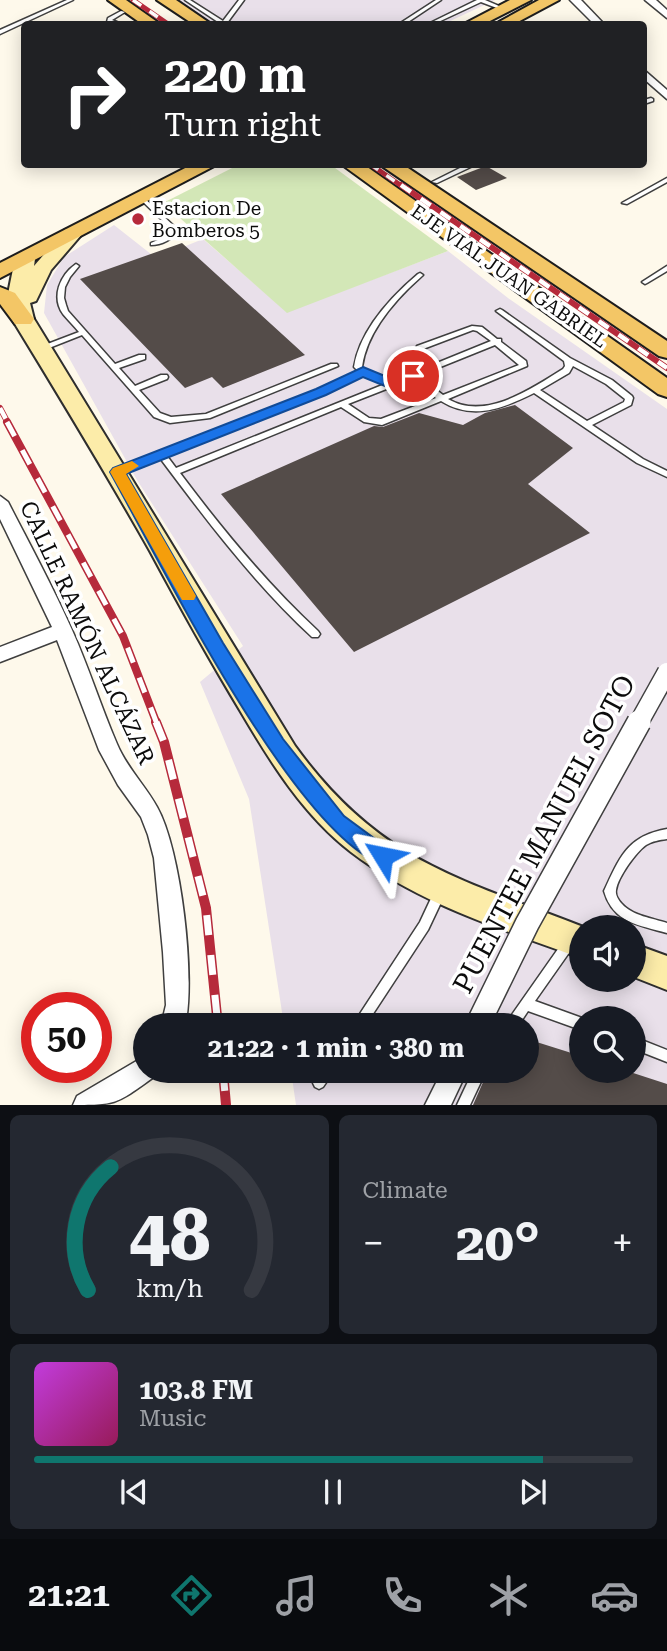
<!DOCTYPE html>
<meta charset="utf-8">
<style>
:root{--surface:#171b24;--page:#242831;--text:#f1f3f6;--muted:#9ea1a6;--line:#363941;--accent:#0f766e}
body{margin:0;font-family:"Roboto Serif",serif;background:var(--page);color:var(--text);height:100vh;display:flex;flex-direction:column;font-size:26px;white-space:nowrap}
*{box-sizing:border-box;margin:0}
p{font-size:23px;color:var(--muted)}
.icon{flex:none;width:38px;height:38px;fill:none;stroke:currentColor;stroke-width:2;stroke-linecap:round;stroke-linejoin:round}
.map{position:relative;height:1105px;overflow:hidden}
.sheet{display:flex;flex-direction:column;gap:10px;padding:10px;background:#0d0f14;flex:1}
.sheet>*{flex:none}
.hud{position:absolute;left:21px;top:21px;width:626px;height:147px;border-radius:7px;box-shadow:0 4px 18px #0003;background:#202124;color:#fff;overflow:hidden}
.buttons{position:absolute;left:569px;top:915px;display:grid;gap:14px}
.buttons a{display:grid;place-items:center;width:77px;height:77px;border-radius:50%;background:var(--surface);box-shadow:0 4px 18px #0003;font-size:35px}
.speed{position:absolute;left:21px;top:992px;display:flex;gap:14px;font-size:35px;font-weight:700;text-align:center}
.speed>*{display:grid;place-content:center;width:91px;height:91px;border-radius:50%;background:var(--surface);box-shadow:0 4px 18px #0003;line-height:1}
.speed .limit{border:10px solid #d22;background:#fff;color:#111}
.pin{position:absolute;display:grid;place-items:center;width:60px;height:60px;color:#fff;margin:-30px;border:4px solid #fff;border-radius:50%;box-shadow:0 2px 7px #0007}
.me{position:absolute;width:77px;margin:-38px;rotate:305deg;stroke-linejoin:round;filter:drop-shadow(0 0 5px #0008)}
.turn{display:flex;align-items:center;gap:24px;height:147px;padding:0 28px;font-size:32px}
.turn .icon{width:91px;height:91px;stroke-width:2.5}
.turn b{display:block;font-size:49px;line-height:60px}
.big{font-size:52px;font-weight:700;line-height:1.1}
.sheet .tile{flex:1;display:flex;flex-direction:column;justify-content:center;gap:10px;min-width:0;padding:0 24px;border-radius:10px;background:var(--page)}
.sheet .dial{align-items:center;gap:0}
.dial svg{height:182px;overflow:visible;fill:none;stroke:var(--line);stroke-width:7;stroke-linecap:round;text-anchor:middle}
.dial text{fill:var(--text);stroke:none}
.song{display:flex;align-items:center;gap:21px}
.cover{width:84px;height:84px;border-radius:10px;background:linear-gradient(135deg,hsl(290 70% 55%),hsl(330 70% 35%))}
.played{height:7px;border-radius:4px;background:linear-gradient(90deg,var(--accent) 85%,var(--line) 85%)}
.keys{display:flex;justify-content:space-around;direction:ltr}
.heat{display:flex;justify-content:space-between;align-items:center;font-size:38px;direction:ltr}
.sheet .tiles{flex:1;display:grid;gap:10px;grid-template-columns:1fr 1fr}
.tile:last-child{grid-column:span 2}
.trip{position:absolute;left:133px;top:1013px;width:406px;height:70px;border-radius:35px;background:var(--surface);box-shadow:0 4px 18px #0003;font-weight:700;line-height:70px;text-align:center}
.tabs{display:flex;height:112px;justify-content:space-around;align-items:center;background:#090b0e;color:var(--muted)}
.tabs .icon{width:49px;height:49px}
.tabs .current{color:var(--accent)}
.tabs b{font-size:32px;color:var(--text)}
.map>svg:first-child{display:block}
</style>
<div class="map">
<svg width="667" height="1105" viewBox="0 0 667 1105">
<rect width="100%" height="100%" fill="#fef9eb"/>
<g fill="#e9e0ea" fill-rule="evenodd">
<polygon points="176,0 495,0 444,24 214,24"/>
<path d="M114 225 156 258 203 239 287 312 448 251 508 298 667 409V1105H296L291 1071H527V1026L284 1025 249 799 200 682 243 646 137 480 44 313 47 285 64 257ZM581 928H634V980H581ZM581 1018H634V1071H581Z"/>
</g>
<polygon fill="#d3e7b7" points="240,164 331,165 448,251 287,313 163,203"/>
<g fill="#544c49">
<polygon points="486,166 507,178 476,190 457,177"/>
<polygon points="182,243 305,355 223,388 212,377 185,388 80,279"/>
<polygon points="515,405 573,448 528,484 590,533 354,652 221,494 374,426 383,427 419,413 463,425 485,413"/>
<polygon points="527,1039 581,1056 581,1071 627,1071 667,1084 667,1105 473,1105 488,1071 527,1071"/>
</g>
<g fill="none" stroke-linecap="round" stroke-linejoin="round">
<g stroke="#3f3f3f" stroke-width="3">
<g id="lane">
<polygon points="67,0 73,0 0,34 0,30"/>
<polygon points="185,0 190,0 223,21 239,0 244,0 227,23 227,24 221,24"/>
<polygon points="436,0 441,0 405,24 399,24"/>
<polygon points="477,0 485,0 506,9 502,10 481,2 434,24 428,24"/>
<polygon points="121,11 125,12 112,20 119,23 119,24 107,22 108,18"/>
<polygon points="651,98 653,99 653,101 644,104 644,100"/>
<polygon points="468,164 477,164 437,183 432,182"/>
<polygon points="667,178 667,182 627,204 622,203"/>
<path d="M141 195 177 229 178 230C174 239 161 245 151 245V243L169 235 172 230 139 198V196Z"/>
<path d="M76 264 79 266 70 277 65 287 64 298 66 305 68 311 115 364 139 355H145V359L119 368 135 386 161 375H167L168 377 167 379 139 390 160 413 171 417 206 414 331 364H337L338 366 210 418 170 423 154 417 82 335 44 350H38L37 348 79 332C74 326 68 320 63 314 51 297 60 275 76 264Z"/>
<polygon points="667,266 667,271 647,283 645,284 642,282"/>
<path d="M420 273 423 275 422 276C396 299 367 331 362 367L366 370 392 381 426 367 413 353 417 346 472 326 482 327 497 339H501V342L526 361 527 366 448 399C485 421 531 389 563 369L565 366 564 361 496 311 500 309 502 310 570 358 612 380 632 396 633 398 631 405 592 425 643 459 667 471V477L637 463 534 393C504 408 473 421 441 401L382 425 364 422 341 407 180 473C222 529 266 583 318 631L320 634 318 637H312C254 583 207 521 160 458L121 474H115L114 472 115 470C196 438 279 409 358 371L354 367C360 330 391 297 418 274ZM473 330 477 331 491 341 432 365 421 353 423 349ZM495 345 519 365 443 395 418 376ZM573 366 606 384 625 399 624 402 587 421 540 390 569 373ZM363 375 385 384 176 468 167 456 324 394ZM412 379 436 398 381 419 369 418 348 404Z"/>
<path d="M667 829V839C659 840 653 841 646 845 636 852 618 877 616 890 615 895 619 901 622 904 633 916 652 918 667 923V933C639 925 613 923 604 891 620 857 627 836 667 829Z"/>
<polygon points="439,889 443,890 445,894 428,930 365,1026 352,1026 420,922 435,890"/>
<polygon points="569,938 573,939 575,943 573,947 535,1001 582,1018 581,1018 581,1030 528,1011 518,1026 504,1026 565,939"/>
<polygon points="634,1037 667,1050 667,1062 634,1049"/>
<polygon points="320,1071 334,1071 323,1087 319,1089 315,1087 313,1083"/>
<polygon points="473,1071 486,1071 470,1105 457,1105"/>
</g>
</g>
<g stroke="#3f3f3f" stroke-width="3">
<g id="street">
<polygon points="570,0 581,0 604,24 594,24"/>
<polygon points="645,0 656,0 667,10 667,18"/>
<polygon points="644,70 667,90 667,99 644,79"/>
<path d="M0 496 8 502C30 545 53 587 72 630 89 668 101 707 117 744 127 768 145 785 157 807 181 849 196 979 185 1026H161L166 1005 163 952 154 858 148 835 141 817 118 785 99 750 57 640 0 662V647L52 627 0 519Z"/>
<path d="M145 1056V1071H156L154 1077C117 1103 119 1105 73 1105L77 1096Z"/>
<polygon points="442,1071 467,1071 451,1105 425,1105"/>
</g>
</g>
<g stroke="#2e2e2e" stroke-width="4">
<g id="secondary">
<path d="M72 228 82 234 51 270 36 301 30 303 34 319 295 746C380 863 459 878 586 928H581V958C502 929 419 904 351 852 304 816 271 763 241 712 209 659 179 605 150 551 106 473 59 396 12 319L8 294 15 259 18 255H32L35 259 34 266 65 230Z"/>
<polygon points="634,944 667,956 667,990 634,977"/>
</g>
</g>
<g stroke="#1d1d1d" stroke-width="4">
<g id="primary">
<polygon points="108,0 126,0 160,24 142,24"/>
<polygon points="157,0 176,0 211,24 193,24"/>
<polygon points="510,0 531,0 484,24 464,24"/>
<polygon points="539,0 559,0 514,24 501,24 499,22"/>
<polygon points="193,164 218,164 0,278 0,263"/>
<polygon points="341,164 363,164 667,378 667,397 658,394"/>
<polygon points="379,164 402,164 667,341 667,358 659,356"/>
<polygon points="0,287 15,293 34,319 31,324 15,324 0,304"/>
</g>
</g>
<use href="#lane" fill="#fff" fill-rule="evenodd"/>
<use href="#street" fill="#fff" fill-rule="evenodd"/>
<use href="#secondary" fill="#fceca9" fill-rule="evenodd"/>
<use href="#primary" fill="#f3c666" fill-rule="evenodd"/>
<g stroke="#b62a3b" stroke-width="5">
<g id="rail-far3">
<polyline points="133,0 168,24"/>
<polyline points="370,164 403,187"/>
</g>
</g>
<g stroke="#b62a3b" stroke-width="6">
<g id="rail-far2">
<polyline points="401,185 667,368"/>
<polyline points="0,408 8,423"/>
</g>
</g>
<g stroke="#b62a3b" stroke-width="8">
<polyline id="rail-far1" points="7,422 123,636 157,724"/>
</g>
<g stroke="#b62a3b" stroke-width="10">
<g id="rail">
<polyline points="156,722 164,742 206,908 218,1026"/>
<polyline points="223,1071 226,1105"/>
</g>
</g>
<use href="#rail-far3" stroke="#fff" stroke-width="3.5" stroke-dasharray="10" stroke-linecap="butt"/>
<use href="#rail-far2" stroke="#fff" stroke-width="4.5" stroke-dasharray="12" stroke-linecap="butt"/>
<use href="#rail-far1" stroke="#fff" stroke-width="5" stroke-dasharray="16" stroke-linecap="butt"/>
<use href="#rail" stroke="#fff" stroke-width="7" stroke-dasharray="20" stroke-linecap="butt"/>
<g stroke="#3f3f3f" stroke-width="21" stroke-linecap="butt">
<polyline id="street-bridge-far1" points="638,724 667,672"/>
</g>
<g stroke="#3f3f3f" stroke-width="26" stroke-linecap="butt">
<polyline id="street-bridge" points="477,1026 527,924 639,722"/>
</g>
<use href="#street-bridge-far1" stroke="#fff" stroke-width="18"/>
<use href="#street-bridge" stroke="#fff" stroke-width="23"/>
</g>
<path fill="#1a73e8" stroke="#114b97" stroke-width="2" d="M363 367 392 379 413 372 420 376 392 389 363 377 326 395 126 474 223 643 283 739 344 816 390 850 393 856 390 862 383 865C292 831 160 561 110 472L113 468 316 389Z"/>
<polygon fill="#f59e0b" points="132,461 139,466 126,474 196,596 194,600 182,600 110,472 113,468"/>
<circle fill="#b62a3b" stroke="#fff" stroke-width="2.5" cx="138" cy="219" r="7"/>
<g text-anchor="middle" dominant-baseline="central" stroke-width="7" stroke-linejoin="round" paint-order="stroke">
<g font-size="19" fill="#0c0c0c" stroke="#fff" text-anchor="start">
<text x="152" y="208">Estacion De<tspan x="152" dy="22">Bomberos 5</tspan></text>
</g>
<g font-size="19" fill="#0c0c0c" stroke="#fff">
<text transform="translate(509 276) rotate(35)">EJE VIAL JUAN GABRIEL</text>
</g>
<g font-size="23" fill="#0c0c0c" stroke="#fff">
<text transform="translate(87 633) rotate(65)">CALLE RAMÓN ALCÁZAR</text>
</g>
<g font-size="28" fill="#0c0c0c" stroke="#fff">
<text transform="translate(544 834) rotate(-62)">PUENTEE MANUEL SOTO</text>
</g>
</g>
</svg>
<div class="buttons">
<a><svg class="icon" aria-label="sound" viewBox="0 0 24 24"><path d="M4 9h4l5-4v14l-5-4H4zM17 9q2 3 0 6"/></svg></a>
<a><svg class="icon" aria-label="search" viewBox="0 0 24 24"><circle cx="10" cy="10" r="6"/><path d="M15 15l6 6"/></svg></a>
</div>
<div class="speed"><div class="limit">50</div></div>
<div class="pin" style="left:413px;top:376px;background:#d93025"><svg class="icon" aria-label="arrive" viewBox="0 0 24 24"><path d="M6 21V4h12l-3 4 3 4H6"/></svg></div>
<svg class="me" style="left:383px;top:856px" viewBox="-20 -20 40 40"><path d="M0-17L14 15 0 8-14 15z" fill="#1a73e8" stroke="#fff" stroke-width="4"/></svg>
<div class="trip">21:22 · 1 min · 380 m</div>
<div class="hud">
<div class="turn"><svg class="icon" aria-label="right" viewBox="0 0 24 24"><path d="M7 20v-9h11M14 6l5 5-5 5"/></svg><div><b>220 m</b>Turn right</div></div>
</div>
</div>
<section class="sheet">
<div class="tiles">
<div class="tile dial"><svg viewBox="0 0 100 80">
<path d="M14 69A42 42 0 1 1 86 69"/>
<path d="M14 69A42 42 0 0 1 24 15" stroke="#0f766e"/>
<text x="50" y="56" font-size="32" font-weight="700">48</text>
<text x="50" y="72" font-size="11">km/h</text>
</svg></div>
<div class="tile"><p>Climate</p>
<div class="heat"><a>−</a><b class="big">20°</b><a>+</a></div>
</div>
<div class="tile">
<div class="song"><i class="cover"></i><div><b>103.8 FM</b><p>Music</p></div></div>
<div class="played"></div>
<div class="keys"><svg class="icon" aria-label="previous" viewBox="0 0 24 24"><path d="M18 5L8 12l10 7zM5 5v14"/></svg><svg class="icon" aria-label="pause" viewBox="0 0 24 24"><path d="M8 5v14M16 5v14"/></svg><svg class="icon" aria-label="next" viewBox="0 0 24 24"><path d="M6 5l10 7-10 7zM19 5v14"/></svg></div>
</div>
</div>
</section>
<nav class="tabs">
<b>21:21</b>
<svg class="icon current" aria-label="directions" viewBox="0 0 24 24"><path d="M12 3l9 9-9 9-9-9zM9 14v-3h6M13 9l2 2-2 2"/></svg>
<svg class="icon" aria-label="music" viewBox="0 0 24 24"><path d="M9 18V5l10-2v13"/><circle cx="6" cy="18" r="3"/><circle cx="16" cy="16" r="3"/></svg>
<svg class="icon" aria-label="phone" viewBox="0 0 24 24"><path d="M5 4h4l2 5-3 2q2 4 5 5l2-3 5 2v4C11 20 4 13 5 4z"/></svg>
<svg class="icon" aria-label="climate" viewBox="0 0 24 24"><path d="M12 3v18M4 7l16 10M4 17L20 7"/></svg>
<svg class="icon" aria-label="car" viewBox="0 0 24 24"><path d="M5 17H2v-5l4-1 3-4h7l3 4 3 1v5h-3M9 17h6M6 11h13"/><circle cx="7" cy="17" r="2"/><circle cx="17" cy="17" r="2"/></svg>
</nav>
